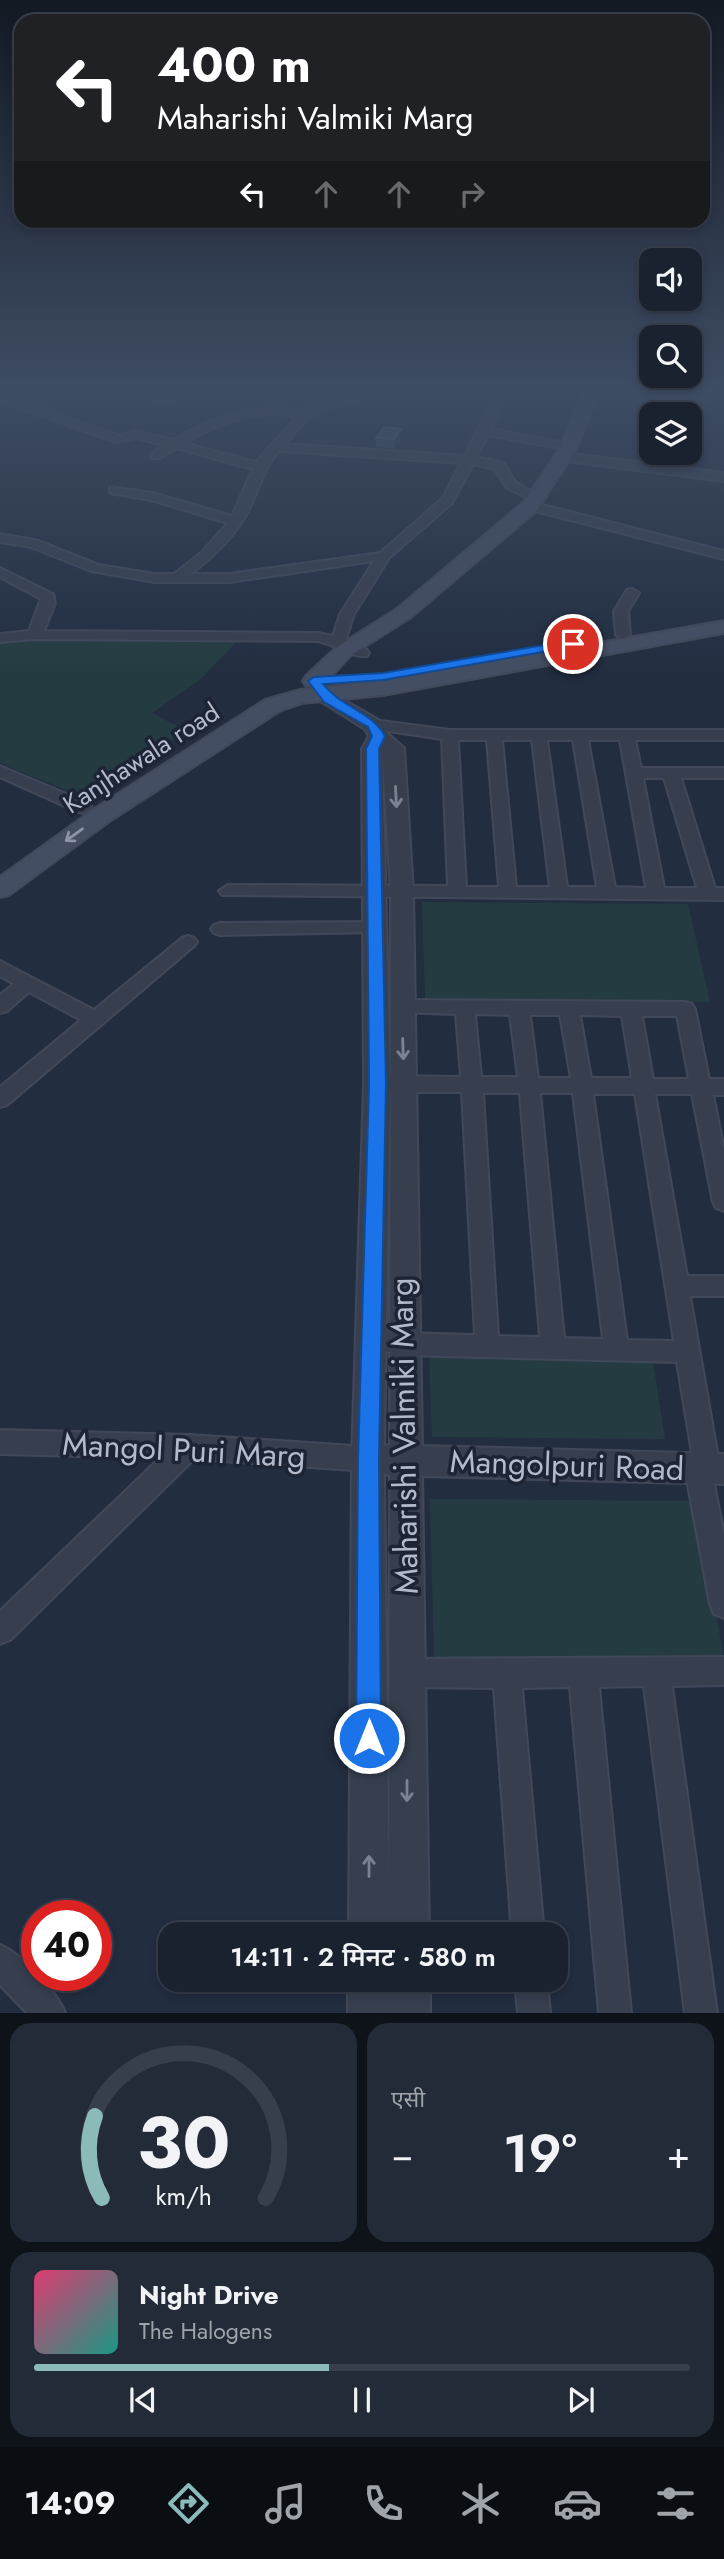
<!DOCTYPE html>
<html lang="hi">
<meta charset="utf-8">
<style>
:root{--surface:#1a2230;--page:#232a38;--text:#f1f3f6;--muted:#9fa4ab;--line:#383f4c;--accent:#8bbbb9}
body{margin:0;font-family:Jost,"Noto Sans Devanagari",sans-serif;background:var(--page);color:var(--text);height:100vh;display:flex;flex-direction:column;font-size:26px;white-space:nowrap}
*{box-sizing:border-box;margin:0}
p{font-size:23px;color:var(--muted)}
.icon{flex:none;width:38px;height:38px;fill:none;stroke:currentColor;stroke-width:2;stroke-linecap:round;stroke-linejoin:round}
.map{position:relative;height:2013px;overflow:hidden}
.panel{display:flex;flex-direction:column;gap:10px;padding:10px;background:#0e131a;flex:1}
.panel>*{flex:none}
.guide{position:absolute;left:14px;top:14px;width:696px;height:214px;border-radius:21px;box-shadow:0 4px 10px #0003,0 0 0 2px var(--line);background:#202124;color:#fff;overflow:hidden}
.buttons{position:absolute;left:639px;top:248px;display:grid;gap:14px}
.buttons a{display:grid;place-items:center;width:63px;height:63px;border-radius:14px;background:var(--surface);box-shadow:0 4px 10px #0003,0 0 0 2px var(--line);font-size:35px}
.speed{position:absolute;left:21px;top:1900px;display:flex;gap:14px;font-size:35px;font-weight:700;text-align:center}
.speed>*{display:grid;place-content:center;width:91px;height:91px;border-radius:50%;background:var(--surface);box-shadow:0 4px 10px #0003,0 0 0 2px var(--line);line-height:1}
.speed .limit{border:10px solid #d22;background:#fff;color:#111}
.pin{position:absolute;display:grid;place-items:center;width:60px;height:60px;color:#fff;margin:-30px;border:4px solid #fff;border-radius:50%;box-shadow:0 2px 7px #0007}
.me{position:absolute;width:77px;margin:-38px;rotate:0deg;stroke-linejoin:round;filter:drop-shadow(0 0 5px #0008)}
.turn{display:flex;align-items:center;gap:24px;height:147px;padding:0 28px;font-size:32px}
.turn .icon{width:91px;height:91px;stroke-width:2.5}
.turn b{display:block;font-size:49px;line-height:60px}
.lanes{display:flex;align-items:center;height:66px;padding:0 28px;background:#0003;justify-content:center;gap:35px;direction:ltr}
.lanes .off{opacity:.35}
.big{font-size:52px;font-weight:600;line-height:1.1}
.panel .card{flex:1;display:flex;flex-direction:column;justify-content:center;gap:10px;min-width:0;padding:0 24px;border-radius:21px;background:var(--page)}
.panel .dial{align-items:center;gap:0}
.dial svg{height:182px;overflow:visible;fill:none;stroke:var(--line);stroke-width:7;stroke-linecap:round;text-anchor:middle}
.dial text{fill:var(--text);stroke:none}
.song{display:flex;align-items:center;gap:21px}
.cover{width:84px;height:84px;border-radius:10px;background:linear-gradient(135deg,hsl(340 70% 55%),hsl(170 70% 35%))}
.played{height:7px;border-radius:4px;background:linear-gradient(90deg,var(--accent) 45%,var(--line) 45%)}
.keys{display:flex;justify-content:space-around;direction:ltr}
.heat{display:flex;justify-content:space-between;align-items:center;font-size:38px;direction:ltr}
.panel .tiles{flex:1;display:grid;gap:10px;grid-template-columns:1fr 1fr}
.card:last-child{grid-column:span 2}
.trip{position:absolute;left:158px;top:1922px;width:410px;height:70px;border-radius:21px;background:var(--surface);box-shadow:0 4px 10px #0003,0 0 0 2px var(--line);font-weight:600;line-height:70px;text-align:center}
.tab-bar{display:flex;height:112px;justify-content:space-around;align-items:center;background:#0a0e13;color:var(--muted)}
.tab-bar .icon{width:49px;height:49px}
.tab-bar .current{color:var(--accent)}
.tab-bar b{font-size:32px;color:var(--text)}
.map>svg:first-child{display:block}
</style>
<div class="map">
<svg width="724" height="2013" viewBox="0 0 724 2013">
<rect width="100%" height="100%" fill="#222d40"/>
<g fill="#243c41">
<polygon points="239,639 202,678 152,713 187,731 80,796 0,763 0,641"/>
<polygon points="422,902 688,904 710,1002 425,999"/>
<polygon points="429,1353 652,1355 665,1439 432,1437"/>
<polygon points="430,1499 699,1501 724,1662 434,1659"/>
</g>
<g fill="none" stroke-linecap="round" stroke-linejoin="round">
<g stroke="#404859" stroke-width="4">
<g id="minor">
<polygon points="124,391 140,391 176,402 170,405"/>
<path d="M358 391H370C349 410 337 402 318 412 305 419 295 433 285 444L465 456 493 397 467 394 462 391H506L491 429 569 444 575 447 569 450 488 435 476 457 504 463 515 482 543 498 537 502 533 501 506 487 495 469 473 464 452 503 389 558 354 614 346 639 367 650 369 653 367 656C352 658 334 644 318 641L35 639 0 642V634L29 631 41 599 0 577V568L53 594 55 603 44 631 318 633 333 636 340 614 374 561 229 582H155L91 571 31 547 0 542V534L39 541 99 565 155 574H174L202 552 228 523 151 500 110 493V487L153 493 232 516 253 469 176 448 159 458H151V454L164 445 136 438 116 442 0 401V394L120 436 135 431 173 440C215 415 254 403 303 411 322 400 337 403 358 391ZM277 413 297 417 256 462 184 443C212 426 245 415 277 413ZM279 451 461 463 443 498 380 553 229 574H191C210 559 228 543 241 523 257 500 260 472 279 451Z"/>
<polygon points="563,453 724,473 724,481 559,460 559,454"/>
<polygon points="531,502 724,551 724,559 527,509 527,503"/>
<polygon points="632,589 639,593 628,611 630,635 623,639 616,635 614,611 627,590"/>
<path d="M373 720 450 730H724V740H635L641 768H724V778H681L715 888H724V900L222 895 219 891 228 885 448 886 442 739 368 728 365 725 368 722ZM458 740H487L499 887H466ZM502 740H532L550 887H516ZM547 740H573L597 887H567ZM588 740H620L646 888 615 887ZM643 778H664L697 888H664Z"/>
<polygon points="0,766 90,804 92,808 84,813 78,812 0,777"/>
<polygon points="375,922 381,924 384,928 381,932 220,935 214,933 211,929 214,925 220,923"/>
<polygon points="188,936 194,938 197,942 194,946 7,1105 0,1107 0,1087 81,1020 29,992 7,1011 0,1013 0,995 14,984 0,976 0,961 94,1010 182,938"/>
<path d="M402 1000 685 1002 692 1004 695 1009 709 1079H724V1095H713L724 1150V1211L716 1208 713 1202 692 1094H655L687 1276H724V1296H690L720 1469 713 1479 724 1535V1618L714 1614 710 1604 685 1469 693 1459 677 1362 403 1355 364 1346 360 1339 364 1332 372 1328 403 1333 475 1335 462 1092H392L385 1089 382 1084 385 1079 392 1076 461 1077 456 1014 395 1012 392 1007 395 1002ZM475 1014 510 1015 518 1077H481ZM530 1015H560L571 1078H538ZM580 1015 622 1016 632 1078H591ZM642 1016H677L689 1079H653ZM483 1093H520L540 1337 498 1336ZM540 1093H573L603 1339 564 1338ZM593 1094H635L674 1341 627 1340Z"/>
<polygon points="0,1430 189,1435 368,1447 377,1450 381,1459 377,1468 368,1471 194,1459 10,1640 0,1644 0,1611 160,1458 0,1454"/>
<polygon points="724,1657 724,1685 672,1686 717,2013 685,2013 644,1686 599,1687 631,2013 599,2013 570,1687 522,1688 544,1934 512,1934 494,1688 406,1687 396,1683 392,1673 396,1663 406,1659"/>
<path d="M0 1945C21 1953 57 1992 65 2013H27L0 1985Z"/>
<polygon points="515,1979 547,1979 550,2013 518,2013"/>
</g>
</g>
<g stroke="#404859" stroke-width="4">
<g id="tertiary">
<path d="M323 688 380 721 387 733 404 748 413 891 422 1446 724 1454V1484L422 1476 429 1934H349L352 1459 364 1084 362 749 369 736 365 729 316 698 313 694ZM382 749 391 891 390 1445 384 1446 390 1084ZM384 1474 390 1475 389 1894Z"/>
<rect x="348" y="1979" width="82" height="34"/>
</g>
</g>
<g stroke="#404859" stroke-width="4">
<g id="secondary">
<polygon points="583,391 599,391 577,447 537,510 411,617 351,655 322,686 306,686 303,681 306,676 337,647 397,609 524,502 561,447"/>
<polygon points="724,621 724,633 383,695 302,703 281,710 111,820 9,895 0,897 0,877 93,810 265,700 300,690 383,681"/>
</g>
</g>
<use href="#minor" fill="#373f4f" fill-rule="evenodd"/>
<use href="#tertiary" fill="#373f4f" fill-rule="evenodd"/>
<use href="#secondary" fill="#444e63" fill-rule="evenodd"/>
</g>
<polygon fill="#3d495e" points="401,429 401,438 394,449 376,447 376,438"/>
<polygon fill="#2d394d" points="401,429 401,438 394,449 394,439"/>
<polygon fill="#4a566a" stroke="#5a6579" stroke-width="2" points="384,427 401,429 394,439 376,438"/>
<defs><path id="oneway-shaft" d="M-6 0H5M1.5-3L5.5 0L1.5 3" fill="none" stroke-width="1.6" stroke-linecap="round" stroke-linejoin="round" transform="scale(1.75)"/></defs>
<g stroke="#7b8393">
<use href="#oneway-shaft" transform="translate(396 797) rotate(87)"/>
<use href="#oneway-shaft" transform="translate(403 1049) rotate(88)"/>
<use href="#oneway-shaft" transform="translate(407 1791) rotate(90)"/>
<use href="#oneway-shaft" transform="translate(369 1866) rotate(-90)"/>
</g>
<use stroke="#8c94a6" href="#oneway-shaft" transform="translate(74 835) rotate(144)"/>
<linearGradient id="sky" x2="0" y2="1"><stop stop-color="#131923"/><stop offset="0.58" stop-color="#3e4c64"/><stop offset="1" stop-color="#3e4c64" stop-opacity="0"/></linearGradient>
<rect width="724" height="672" fill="url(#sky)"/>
<path fill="#1a73e8" stroke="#114b97" stroke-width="2" d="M573 640 579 644 577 646 383 680 323 684C341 707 371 711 385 736L379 749 386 1084 379 1459 381 1738 377 1747 369 1751 360 1747 356 1738 358 1459 369 1084 366 749 372 736 368 727 324 702 308 681 314 677 383 673Z"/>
<g text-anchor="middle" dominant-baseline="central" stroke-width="7" stroke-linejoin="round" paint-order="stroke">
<g font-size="26" fill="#b3baca" stroke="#1c2435">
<text transform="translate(141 758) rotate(-33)">Kanjhawala road</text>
</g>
<g font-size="32" fill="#b3baca" stroke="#1c2435">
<text transform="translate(404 1436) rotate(-91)">Maharishi Valmiki Marg</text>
<text transform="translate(184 1450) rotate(3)">Mangol Puri Marg</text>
<text transform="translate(567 1465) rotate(2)">Mangolpuri Road</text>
</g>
</g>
</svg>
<div class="buttons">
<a><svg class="icon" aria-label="sound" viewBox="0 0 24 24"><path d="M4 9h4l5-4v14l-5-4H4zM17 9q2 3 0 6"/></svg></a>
<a><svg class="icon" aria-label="search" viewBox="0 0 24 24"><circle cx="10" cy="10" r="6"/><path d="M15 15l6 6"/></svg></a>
<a><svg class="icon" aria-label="layers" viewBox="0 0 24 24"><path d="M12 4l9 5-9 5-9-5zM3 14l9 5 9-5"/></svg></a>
</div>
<div class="speed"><div class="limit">40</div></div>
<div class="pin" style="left:573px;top:644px;background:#d93025"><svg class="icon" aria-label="arrive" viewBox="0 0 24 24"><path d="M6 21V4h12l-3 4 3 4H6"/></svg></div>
<svg class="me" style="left:369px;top:1738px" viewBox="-20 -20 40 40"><circle r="17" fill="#1a73e8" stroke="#fff" stroke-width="3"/><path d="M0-11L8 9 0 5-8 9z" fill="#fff"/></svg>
<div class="trip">14:11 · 2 मिनट · 580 m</div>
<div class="guide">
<div class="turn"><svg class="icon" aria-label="left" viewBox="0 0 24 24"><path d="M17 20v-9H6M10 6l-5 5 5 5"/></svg><div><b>400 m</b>Maharishi Valmiki Marg</div></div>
<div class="lanes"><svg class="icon" aria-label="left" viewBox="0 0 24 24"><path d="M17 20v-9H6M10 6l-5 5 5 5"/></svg><svg class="icon off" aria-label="ahead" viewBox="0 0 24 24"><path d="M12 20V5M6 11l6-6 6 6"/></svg><svg class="icon off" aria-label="ahead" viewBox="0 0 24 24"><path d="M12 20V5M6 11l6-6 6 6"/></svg><svg class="icon off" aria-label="right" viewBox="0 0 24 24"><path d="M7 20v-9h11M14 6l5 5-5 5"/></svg></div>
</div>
</div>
<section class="panel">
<div class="tiles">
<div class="card dial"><svg viewBox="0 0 100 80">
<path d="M14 69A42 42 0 1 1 86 69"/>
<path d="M14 69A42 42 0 0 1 11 33" stroke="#8bbbb9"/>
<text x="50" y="56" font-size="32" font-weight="700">30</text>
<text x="50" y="72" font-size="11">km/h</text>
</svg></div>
<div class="card"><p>एसी</p>
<div class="heat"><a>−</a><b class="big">19°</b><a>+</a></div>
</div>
<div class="card">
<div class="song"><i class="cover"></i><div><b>Night Drive</b><p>The Halogens</p></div></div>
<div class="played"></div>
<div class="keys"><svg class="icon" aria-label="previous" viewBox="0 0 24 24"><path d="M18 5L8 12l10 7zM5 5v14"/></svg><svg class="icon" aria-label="pause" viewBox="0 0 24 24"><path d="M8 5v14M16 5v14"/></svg><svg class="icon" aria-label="next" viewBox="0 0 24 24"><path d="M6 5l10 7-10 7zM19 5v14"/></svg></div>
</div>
</div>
</section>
<nav class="tab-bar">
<b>14:09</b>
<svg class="icon current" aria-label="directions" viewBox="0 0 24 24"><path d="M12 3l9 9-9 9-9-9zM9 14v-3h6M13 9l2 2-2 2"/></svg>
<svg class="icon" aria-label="music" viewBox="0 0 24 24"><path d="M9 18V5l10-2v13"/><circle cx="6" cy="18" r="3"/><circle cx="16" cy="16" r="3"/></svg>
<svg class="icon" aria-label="phone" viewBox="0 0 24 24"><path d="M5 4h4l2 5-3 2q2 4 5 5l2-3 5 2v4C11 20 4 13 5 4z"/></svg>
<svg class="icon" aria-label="climate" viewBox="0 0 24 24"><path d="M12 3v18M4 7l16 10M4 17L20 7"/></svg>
<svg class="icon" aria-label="car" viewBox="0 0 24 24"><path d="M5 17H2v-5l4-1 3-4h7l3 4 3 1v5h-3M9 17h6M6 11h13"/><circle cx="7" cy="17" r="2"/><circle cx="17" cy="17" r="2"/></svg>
<svg class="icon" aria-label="filters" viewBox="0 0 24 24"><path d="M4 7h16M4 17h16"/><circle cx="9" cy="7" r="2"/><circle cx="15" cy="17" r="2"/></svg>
</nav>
